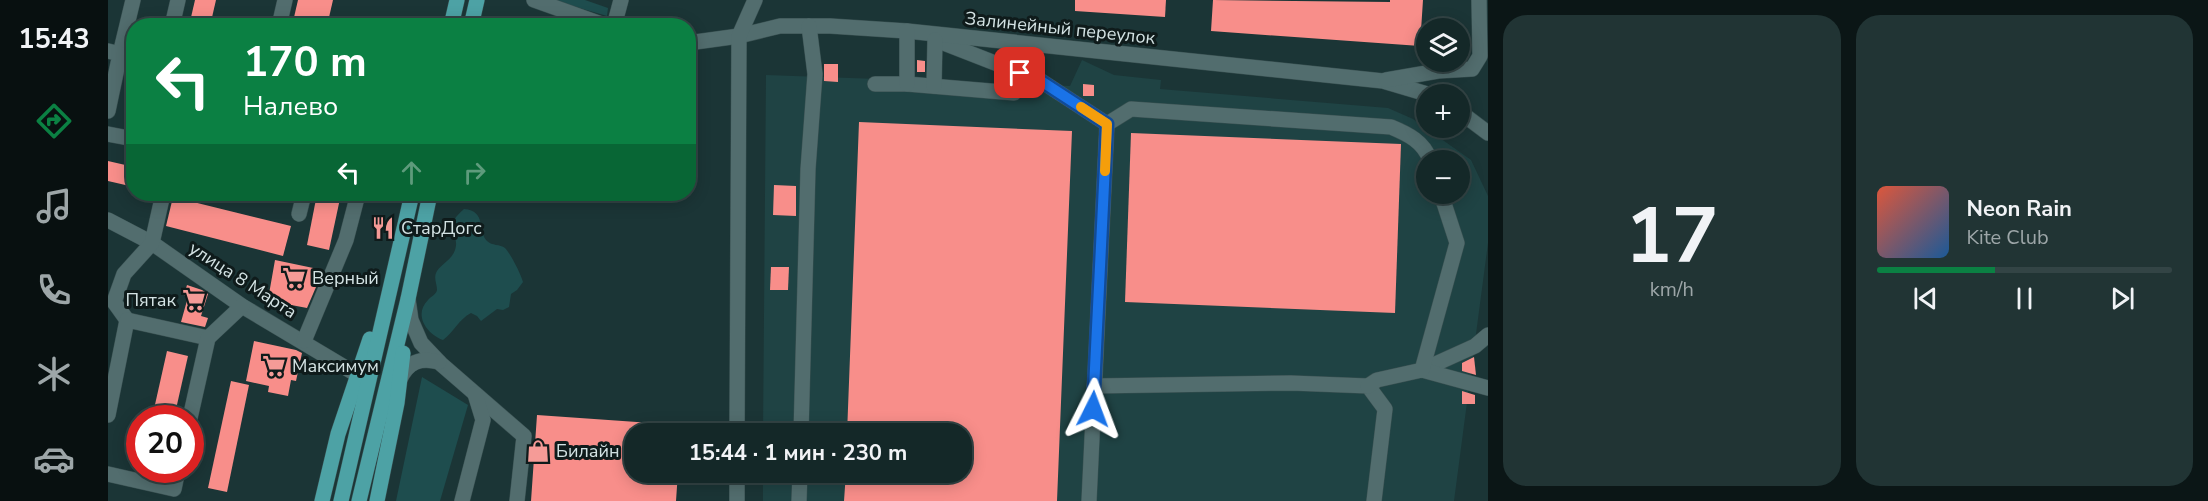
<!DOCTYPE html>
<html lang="ru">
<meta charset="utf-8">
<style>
:root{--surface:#142828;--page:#213434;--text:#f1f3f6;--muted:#9da6a8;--line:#334445;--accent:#0b8043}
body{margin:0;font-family:"Nunito Sans",sans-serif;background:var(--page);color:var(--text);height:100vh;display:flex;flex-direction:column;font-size:22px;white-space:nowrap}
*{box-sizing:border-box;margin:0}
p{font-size:20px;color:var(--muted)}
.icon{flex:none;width:33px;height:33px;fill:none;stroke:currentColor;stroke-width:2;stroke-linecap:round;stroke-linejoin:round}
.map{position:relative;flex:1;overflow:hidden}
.details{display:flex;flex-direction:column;gap:15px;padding:15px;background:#0b1616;width:720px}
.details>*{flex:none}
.banner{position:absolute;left:18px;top:18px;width:570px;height:183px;border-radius:24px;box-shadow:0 3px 15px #0003,0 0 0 2px var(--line);background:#0b8043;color:#fff;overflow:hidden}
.fabs{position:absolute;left:1308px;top:18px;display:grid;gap:12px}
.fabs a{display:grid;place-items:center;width:54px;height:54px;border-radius:50%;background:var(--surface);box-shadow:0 3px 15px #0003,0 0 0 2px var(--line);font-size:30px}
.speed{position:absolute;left:18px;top:405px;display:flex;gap:12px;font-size:30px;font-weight:700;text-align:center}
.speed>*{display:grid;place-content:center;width:78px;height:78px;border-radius:50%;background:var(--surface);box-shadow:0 3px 15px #0003,0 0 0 2px var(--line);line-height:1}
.speed .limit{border:9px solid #d22;background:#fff;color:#111}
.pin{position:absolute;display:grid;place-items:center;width:51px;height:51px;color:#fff;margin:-26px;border-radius:12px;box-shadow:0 3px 9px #0006}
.me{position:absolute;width:66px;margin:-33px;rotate:3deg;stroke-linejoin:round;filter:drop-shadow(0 0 4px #0008)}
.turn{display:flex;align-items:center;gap:21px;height:126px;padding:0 18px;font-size:27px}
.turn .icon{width:78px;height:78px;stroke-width:2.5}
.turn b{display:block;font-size:42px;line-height:51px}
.lanes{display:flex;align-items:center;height:57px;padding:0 18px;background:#0003;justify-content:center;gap:30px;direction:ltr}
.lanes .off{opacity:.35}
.details .tile{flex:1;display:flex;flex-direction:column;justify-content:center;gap:9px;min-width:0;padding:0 21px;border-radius:24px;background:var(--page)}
.details .dial{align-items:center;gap:0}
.dial b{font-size:78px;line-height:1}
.song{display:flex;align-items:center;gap:18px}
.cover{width:72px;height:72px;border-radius:9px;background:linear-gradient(135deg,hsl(10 70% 55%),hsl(210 70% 35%))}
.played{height:6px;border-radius:3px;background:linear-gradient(90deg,var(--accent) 40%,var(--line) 40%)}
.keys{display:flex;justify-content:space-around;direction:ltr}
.details .tiles{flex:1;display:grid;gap:15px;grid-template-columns:repeat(2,1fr)}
.trip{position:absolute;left:516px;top:423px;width:348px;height:60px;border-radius:24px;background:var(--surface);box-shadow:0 3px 15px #0003,0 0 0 2px var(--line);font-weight:700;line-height:60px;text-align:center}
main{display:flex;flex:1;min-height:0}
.tabs{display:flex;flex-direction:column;width:108px;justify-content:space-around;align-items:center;background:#081010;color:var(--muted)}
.tabs .icon{width:42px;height:42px}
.tabs .active{color:var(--accent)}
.tabs b{font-size:27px;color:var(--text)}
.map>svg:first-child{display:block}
</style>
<main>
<nav class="tabs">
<b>15:43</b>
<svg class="icon active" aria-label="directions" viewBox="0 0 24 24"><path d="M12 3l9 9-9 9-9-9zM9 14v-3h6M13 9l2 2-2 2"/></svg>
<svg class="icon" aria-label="music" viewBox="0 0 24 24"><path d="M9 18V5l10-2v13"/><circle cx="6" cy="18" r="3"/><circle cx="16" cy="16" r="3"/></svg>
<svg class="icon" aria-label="phone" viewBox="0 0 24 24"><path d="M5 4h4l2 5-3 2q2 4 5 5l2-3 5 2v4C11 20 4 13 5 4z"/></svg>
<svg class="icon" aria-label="climate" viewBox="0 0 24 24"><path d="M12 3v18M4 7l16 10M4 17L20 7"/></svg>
<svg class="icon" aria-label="car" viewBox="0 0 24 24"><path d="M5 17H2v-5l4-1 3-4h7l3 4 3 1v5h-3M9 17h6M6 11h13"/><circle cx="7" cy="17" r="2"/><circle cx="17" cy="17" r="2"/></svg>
</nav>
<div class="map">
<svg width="1380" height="501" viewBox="0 0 1380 501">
<rect width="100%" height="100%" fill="#1b3536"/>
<path fill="#1f4344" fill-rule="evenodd" d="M974 60 1006 75 1053 80 1052 89 1280 108 1305 119 1363 160 1380 196V243L1346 501H655V473L854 472V434L655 433 658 75 962 86ZM1318 160H1352V194H1318Z"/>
<g fill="#1e4d4e">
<polygon points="444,0 477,0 500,8 499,16"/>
<path d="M356 209C379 211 369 231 379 241 384 246 392 244 397 248 402 253 413 274 415 282L409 290 403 294 401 307 395 310 389 309 373 321 369 316 363 313C351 319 346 332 335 340 319 334 305 315 320 300 323 296 328 295 329 290 329 283 325 278 329 271 334 264 344 259 347 250 353 231 331 231 356 209Z"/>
<polygon points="314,377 360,405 332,501 288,501"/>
</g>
<g fill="#f88e8a">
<polygon points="87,0 108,0 102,26 81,26"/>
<polygon points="190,0 225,0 219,26 184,26"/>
<polygon points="967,0 1058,0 1057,17 967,11"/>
<polygon points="1105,0 1282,2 1282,0 1315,0 1312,46 1103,31"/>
<polygon points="809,60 817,61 817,72 809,72"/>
<polygon points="716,64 730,64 730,82 716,81"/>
<polygon points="975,84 986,85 986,96 975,96"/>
<polygon points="751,122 964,131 949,501 736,501 738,472 854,472 854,434 739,434"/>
<polygon points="1023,133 1293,144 1287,313 1017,302"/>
<polygon points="0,161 26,167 26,187 0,181"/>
<polygon points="666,185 688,186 688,216 665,215"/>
<polygon points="209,194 233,194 221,250 199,245"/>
<polygon points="65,197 183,226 175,256 58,226"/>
<polygon points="167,260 210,269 208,287 199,308 162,301 163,294 161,294"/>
<polygon points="663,267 681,267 680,290 662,290"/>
<polygon points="79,285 94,290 100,294 93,316 100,318 97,327 73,322 80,297 76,295"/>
<polygon points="146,341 188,350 194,353 188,381 183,380 180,396 160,392 161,386 138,381"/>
<polygon points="59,351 80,356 66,418 44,418"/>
<polygon points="1366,357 1368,375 1354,371 1354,363"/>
<polygon points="123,381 141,385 119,492 100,488"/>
<polygon points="1354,391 1367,395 1367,404 1354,404"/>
<polygon points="429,415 586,426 586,434 526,434 526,472 570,472 568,501 423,501"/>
</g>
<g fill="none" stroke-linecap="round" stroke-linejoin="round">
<g stroke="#395051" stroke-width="16">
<g id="minor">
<polyline points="25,0 12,54 26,57"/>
<polyline points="426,0 499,26"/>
<polyline points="64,26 70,0"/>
<polyline points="171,26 177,0"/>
<polyline points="506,26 513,0"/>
<polyline points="828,40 933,81 999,124"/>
<polyline points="580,43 631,36 672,26 722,26 799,31 1275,81 1319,94"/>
<polyline points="0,51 12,54 0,111"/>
<polyline points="1278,80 1330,71 1364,69 1372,56 1371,0"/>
<polyline points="767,84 799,84 906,93"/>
<polyline points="799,84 799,31"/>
<polyline points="826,86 827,40"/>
<polyline points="1352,112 1380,133"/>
<path d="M999 124 1023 109 1283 127C1300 134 1316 142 1322 160"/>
<polyline points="0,134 26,139"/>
<polyline points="191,214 196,194"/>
<polyline points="0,220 44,243 134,306 248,374"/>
<polyline points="300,299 303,320 313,343 333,364 416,436 409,501"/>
<polyline points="19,320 6,302 16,274 44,243 55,194"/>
<polyline points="196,341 238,240 250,194"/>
<polyline points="1314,370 1367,346 1380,335"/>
<polyline points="1314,370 1380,388"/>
<path d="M292 379C300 362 312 357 331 362"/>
<polyline points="986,386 1183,383 1260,386 1277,409 1266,501"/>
<polyline points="1260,386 1269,380 1314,370 1349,243 1333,194"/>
<polyline points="0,415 19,320 100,338"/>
<polyline points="82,418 100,338 134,306"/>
<polyline points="629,434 631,36 647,0"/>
<polyline points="693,434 700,169 707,74 701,26"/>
<polyline points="0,474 66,489 70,470"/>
<polyline points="354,501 375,420 367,394"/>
<polyline points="629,501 629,472"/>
<polyline points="691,501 692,472"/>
<polyline points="981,501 999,124"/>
</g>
</g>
<g stroke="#395051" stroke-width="16">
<g id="major">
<polyline points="343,26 349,0"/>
<polyline points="363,26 369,0"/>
<polyline points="214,501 230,434 262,339"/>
<polyline points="233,501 304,194"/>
<polyline points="251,501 300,299 322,194"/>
<polyline points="269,501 289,403 295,353"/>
</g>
</g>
<use href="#minor" stroke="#526d6e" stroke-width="15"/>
<use href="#major" stroke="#4da2a5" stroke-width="15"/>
</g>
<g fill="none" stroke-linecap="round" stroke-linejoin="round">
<g stroke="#114b97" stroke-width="15">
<polyline id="route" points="912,73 933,81 999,124 985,409"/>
</g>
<use href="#route" stroke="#1a73e8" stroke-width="10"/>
<polyline stroke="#f59e0b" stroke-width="10" points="973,107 999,124 997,171"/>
</g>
<defs>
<g id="restaurant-bare" transform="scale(1.8)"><path d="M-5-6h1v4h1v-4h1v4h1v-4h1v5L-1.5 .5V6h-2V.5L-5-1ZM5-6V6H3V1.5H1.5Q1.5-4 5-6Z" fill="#f59b97" stroke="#0f1b1b" stroke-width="2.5" paint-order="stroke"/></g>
<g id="supermarket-bare" transform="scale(1.8)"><path d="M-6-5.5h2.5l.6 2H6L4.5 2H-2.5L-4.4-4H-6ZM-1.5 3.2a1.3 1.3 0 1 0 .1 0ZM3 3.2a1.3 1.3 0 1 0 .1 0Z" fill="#f59b97" stroke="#0f1b1b" stroke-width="2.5" paint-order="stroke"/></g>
<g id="shop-bare" transform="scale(1.8)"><path d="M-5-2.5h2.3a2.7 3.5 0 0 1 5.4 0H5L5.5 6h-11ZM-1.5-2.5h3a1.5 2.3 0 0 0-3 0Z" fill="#f59b97" stroke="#0f1b1b" stroke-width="2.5" paint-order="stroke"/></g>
</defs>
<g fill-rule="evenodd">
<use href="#restaurant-bare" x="275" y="228"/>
<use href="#supermarket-bare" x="186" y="278"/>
<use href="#supermarket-bare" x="86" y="300"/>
<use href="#supermarket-bare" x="166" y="366"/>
<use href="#shop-bare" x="430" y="451"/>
</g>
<g text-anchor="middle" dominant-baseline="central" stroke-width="6" stroke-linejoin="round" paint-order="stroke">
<g font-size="18" fill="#d4e3e4" stroke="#0f1b1b">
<text transform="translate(952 28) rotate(6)">Залинейный переулок</text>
<text transform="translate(135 280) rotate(33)">улица 8 Марта</text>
</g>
<g font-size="18" fill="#d4e3e4" stroke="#0f1b1b" text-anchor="start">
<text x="293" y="228">СтарДогс</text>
<text x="204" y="278">Верный</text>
<text x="68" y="300" text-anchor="end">Пятак</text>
<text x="184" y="366">Максимум</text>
<text x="448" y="451">Билайн</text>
</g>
</g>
</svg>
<div class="fabs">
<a><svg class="icon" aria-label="layers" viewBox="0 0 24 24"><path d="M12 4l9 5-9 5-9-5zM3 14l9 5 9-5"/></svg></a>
<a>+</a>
<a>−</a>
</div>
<div class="speed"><div class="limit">20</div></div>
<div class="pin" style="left:912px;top:73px;background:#d93025"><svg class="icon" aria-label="arrive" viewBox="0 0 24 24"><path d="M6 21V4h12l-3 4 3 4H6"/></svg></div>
<svg class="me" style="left:985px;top:409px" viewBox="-20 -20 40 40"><path d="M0-17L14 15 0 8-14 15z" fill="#1a73e8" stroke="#fff" stroke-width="4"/></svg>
<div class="trip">15:44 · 1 мин · 230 m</div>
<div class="banner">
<div class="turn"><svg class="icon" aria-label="left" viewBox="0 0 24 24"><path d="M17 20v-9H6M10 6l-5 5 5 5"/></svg><div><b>170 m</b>Налево</div></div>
<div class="lanes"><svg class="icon" aria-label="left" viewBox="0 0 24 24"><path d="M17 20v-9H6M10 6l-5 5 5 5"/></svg><svg class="icon off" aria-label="ahead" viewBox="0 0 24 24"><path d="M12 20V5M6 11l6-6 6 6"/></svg><svg class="icon off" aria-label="right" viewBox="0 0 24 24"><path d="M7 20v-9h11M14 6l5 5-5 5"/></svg></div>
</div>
</div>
<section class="details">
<div class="tiles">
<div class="tile dial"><b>17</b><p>km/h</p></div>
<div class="tile">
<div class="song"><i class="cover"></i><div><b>Neon Rain</b><p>Kite Club</p></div></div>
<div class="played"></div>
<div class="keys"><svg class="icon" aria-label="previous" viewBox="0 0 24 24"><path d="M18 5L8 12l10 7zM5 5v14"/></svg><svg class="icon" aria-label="pause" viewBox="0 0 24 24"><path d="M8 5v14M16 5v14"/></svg><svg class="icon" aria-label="next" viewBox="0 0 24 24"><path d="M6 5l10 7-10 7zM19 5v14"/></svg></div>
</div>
</div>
</section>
</main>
